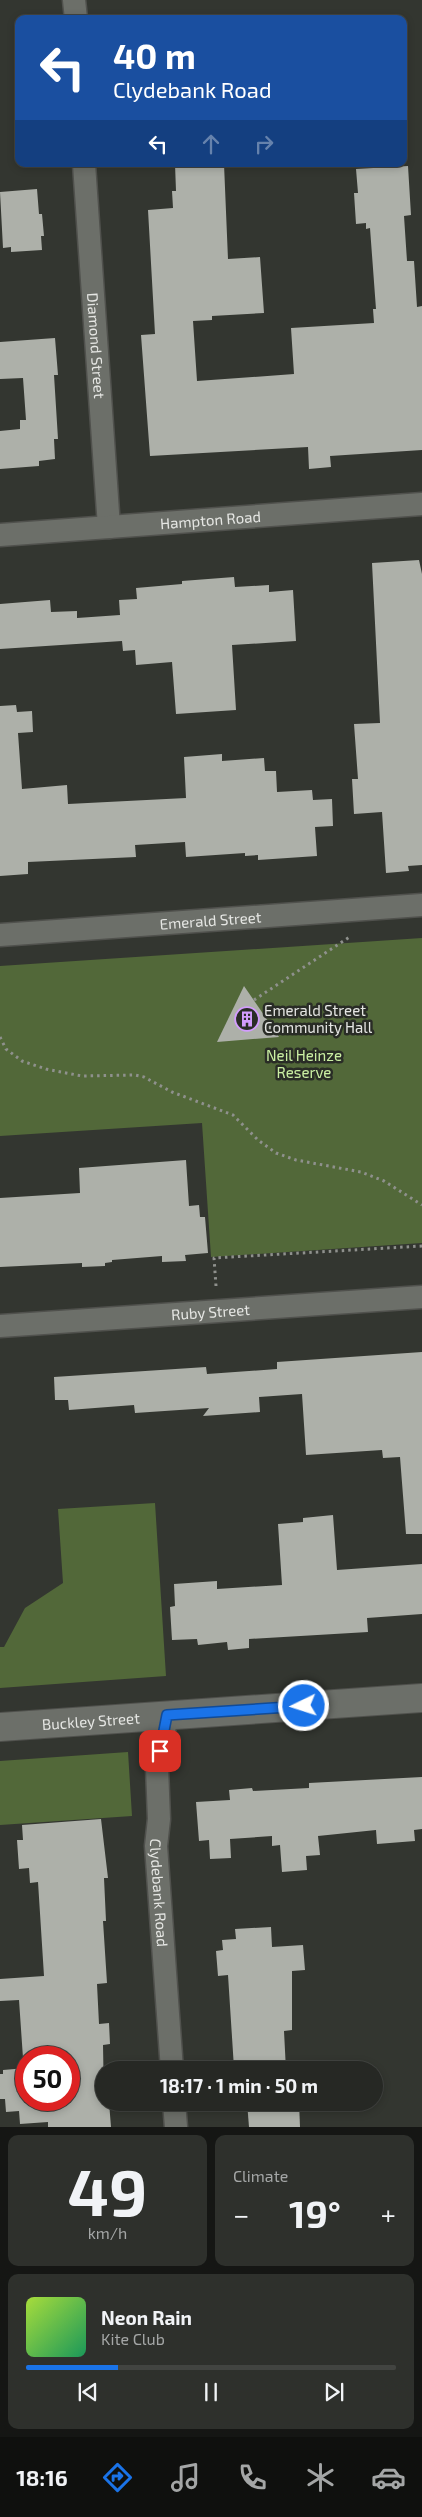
<!DOCTYPE html>
<meta charset="utf-8">
<style>
:root{--surface:#262824;--page:#2e302c;--text:#f1f3f6;--muted:#a4a6a6;--line:#424441;--accent:#1a73e8}
body{margin:0;font-family:"Exo 2",sans-serif;background:var(--page);color:var(--text);height:100vh;display:flex;flex-direction:column;font-size:19px;white-space:nowrap}
*{box-sizing:border-box;margin:0}
p{font-size:16px;color:var(--muted)}
.icon{flex:none;width:28px;height:28px;fill:none;stroke:currentColor;stroke-width:2;stroke-linecap:round;stroke-linejoin:round}
.map{position:relative;height:2127px;overflow:hidden}
.sheet{display:flex;flex-direction:column;gap:8px;padding:8px;background:#151614;flex:1}
.sheet>*{flex:none}
.top-card{position:absolute;left:15px;top:15px;width:392px;height:152px;border-radius:10px;box-shadow:0 2px 8px #0003,0 0 0 1px var(--line);background:#1a4fa0;color:#fff;overflow:hidden}
.speed{position:absolute;left:15px;top:2046px;display:flex;gap:10px;font-size:25px;font-weight:700;text-align:center}
.speed>*{display:grid;place-content:center;width:65px;height:65px;border-radius:50%;background:var(--surface);box-shadow:0 2px 8px #0003,0 0 0 1px var(--line);line-height:1}
.speed .limit{border:8px solid #d22;background:#fff;color:#111}
.pin{position:absolute;display:grid;place-items:center;width:42px;height:42px;color:#fff;margin:-21px;border-radius:10px;box-shadow:0 2px 8px #0006}
.me{position:absolute;width:55px;margin:-28px;rotate:266deg;stroke-linejoin:round;filter:drop-shadow(0 0 4px #0008)}
.turn{display:flex;align-items:center;gap:18px;height:105px;padding:0 15px;font-size:22px}
.turn .icon{width:65px;height:65px;stroke-width:2.5}
.turn b{display:block;font-size:35px;line-height:42px}
.lanes{display:flex;align-items:center;height:48px;padding:0 15px;background:#0003;justify-content:center;gap:25px;direction:ltr}
.lanes .off{opacity:.35}
.big{font-size:38px;font-weight:700;line-height:1.1}
.sheet .tile{flex:1;display:flex;flex-direction:column;justify-content:center;gap:8px;min-width:0;padding:0 18px;border-radius:10px;background:var(--page)}
.sheet .dial{align-items:center;gap:0}
.dial b{font-size:65px;line-height:1}
.song{display:flex;align-items:center;gap:15px}
.cover{width:60px;height:60px;border-radius:8px;background:linear-gradient(135deg,hsl(80 70% 55%),hsl(150 70% 35%))}
.played{height:5px;border-radius:2px;background:linear-gradient(90deg,var(--accent) 25%,var(--line) 25%)}
.keys{display:flex;justify-content:space-around;direction:ltr}
.heat{display:flex;justify-content:space-between;align-items:center;font-size:28px;direction:ltr}
.sheet .tiles{flex:1;display:grid;gap:8px;grid-template-columns:1fr 1fr}
.tile:last-child{grid-column:span 2}
.trip{position:absolute;left:95px;top:2061px;width:288px;height:50px;border-radius:25px;background:var(--surface);box-shadow:0 2px 8px #0003,0 0 0 1px var(--line);font-weight:700;line-height:50px;text-align:center}
.tabs{display:flex;height:80px;justify-content:space-around;align-items:center;background:#0f100e;color:var(--muted)}
.tabs .icon{width:35px;height:35px}
.tabs .active{color:var(--accent)}
.tabs b{font-size:22px;color:var(--text)}
.map>svg:first-child{display:block}
</style>
<div class="map">
<svg width="422" height="2127" viewBox="0 0 422 2127">
<rect width="100%" height="100%" fill="#333630"/>
<g fill="#526839">
<polygon points="422,938 422,1243 211,1257 202,1123 0,1136 0,966"/>
<polygon points="155,1503 166,1676 0,1688 0,1647 4,1647 25,1608 63,1583 58,1509"/>
<polygon points="128,1752 132,1816 0,1825 0,1761"/>
</g>
<g fill="#adb0a9">
<polygon points="175,164 224,164 228,259 260,257 264,313 212,316 212,320 193,321 197,381 294,374 291,328 374,323 373,309 376,309 370,228 366,229 366,223 356,224 354,193 358,193 356,169 408,166 411,215 404,216 407,261 414,261 417,307 422,306 422,450 330,456 331,467 309,469 308,447 150,456 141,335 155,334 148,210 173,208 172,191 176,191"/>
<polygon points="37,189 39,214 42,214 44,236 41,236 42,250 11,252 11,247 3,248 0,192"/>
<polygon points="55,338 58,375 54,375 58,439 54,439 55,459 39,461 39,466 0,469 0,431 20,429 20,420 26,420 23,378 0,379 0,342"/>
<polygon points="419,560 422,574 422,865 408,866 409,871 386,873 382,812 354,814 352,779 358,779 354,724 380,723 372,563"/>
<polygon points="234,577 235,587 269,585 269,592 293,590 296,641 232,645 236,710 176,714 172,662 136,665 135,650 123,651 122,641 0,649 0,604 50,600 51,612 77,611 77,618 120,615 119,600 137,599 136,588 182,584 182,581"/>
<polygon points="16,705 17,712 32,711 33,732 18,733 22,789 67,785 68,804 186,798 184,757 222,754 222,761 264,758 265,771 276,771 277,792 312,790 313,800 332,799 333,826 315,827 317,856 258,860 258,855 245,856 245,853 186,857 185,842 135,845 136,857 28,862 28,874 0,876 0,706"/>
<polygon points="244,986 279,1037 217,1042"/>
<polygon points="186,1160 189,1206 199,1205 200,1217 205,1217 208,1253 185,1255 186,1261 162,1262 162,1256 112,1260 112,1262 105,1263 105,1266 82,1267 82,1263 0,1267 0,1198 80,1193 79,1168"/>
<polygon points="422,1352 422,1534 406,1534 400,1457 383,1458 382,1450 306,1455 302,1394 259,1397 260,1412 203,1416 209,1408 135,1413 134,1405 69,1410 68,1400 55,1400 54,1377 206,1367 207,1374 277,1369 277,1362"/>
<polygon points="333,1515 337,1570 422,1564 422,1614 367,1618 368,1632 249,1639 249,1648 228,1650 227,1642 198,1645 197,1639 172,1640 170,1607 175,1606 174,1584 217,1581 217,1589 282,1585 278,1524 303,1522 303,1518"/>
<polygon points="422,1777 422,1829 414,1830 415,1841 377,1844 376,1830 318,1836 320,1855 306,1856 307,1870 282,1872 280,1845 272,1846 272,1836 230,1839 231,1858 210,1859 209,1840 199,1841 196,1802 230,1800 229,1790 252,1788 253,1791 309,1788 309,1783"/>
<polygon points="101,1819 108,1878 104,1878 106,1921 103,1921 107,1983 97,1984 99,2024 109,2023 110,2044 103,2045 104,2102 109,2102 111,2127 48,2127 48,2122 20,2124 19,2111 6,2112 5,2099 0,2099 0,2074 3,2074 3,2070 26,2068 26,2100 69,2100 69,2058 23,2058 19,2000 0,2001 0,1979 44,1976 38,1882 30,1883 29,1868 19,1869 17,1840 23,1840 22,1825"/>
<polygon points="271,1927 272,1947 303,1945 305,1970 292,1971 292,2030 284,2031 286,2070 238,2070 238,2068 234,2068 228,1975 218,1976 216,1951 223,1950 222,1940 236,1939 235,1929"/>
<polygon points="247,2102 299,2102 300,2127 249,2127"/>
</g>
<g fill="none" stroke-linecap="round" stroke-linejoin="round">
<g stroke="#50514d" stroke-width="25">
<g id="minor">
<polyline points="74,0 76,19"/>
<path id="s1" d="M84 164 109 527"/>
<path id="s2" d="M0 535 422 504"/>
<path id="s3" d="M0 935 422 905"/>
<path id="s4" d="M0 1326 422 1297"/>
<path id="s5" d="M167 1715 157 1768 159 1819 156 1846 172 2070"/>
<polyline points="174,2102 176,2127"/>
</g>
</g>
<g stroke="#50514d" stroke-width="30">
<g id="secondary">
<path id="s6" d="M0 1727 422 1698"/>
</g>
</g>
<g stroke="#8f918d" stroke-width="3" stroke-dasharray="2.5 4" stroke-linecap="butt">
<polyline points="254,1000 351,936"/>
<polyline points="0,1037 6,1049 22,1061 46,1069 82,1076 135,1075 144,1077 172,1092 233,1115 258,1140 276,1153 296,1160 361,1172 384,1181 422,1205"/>
<polyline points="216,1286 214,1258 422,1246"/>
</g>
<use href="#minor" stroke="#6c6f69" stroke-width="22"/>
<use href="#secondary" stroke="#6c6f69" stroke-width="28"/>
</g>
<g fill="none" stroke-linecap="round" stroke-linejoin="round">
<g stroke="#114b97" stroke-width="12">
<polyline id="route" points="160,1751 167,1715 304,1706"/>
</g>
<use href="#route" stroke="#1a73e8" stroke-width="9"/>
</g>
<defs>
<g id="building-ring" transform="scale(1.25)"><circle r="9.5" fill="#292c26" stroke="#d29cfd" stroke-width="1.5"/><path d="M-4-6H4V6H1V3H-1V6H-4ZM-2.5-4.3h1.7v1.8h-1.7ZM.8-4.3h1.7v1.8H.8ZM-2.5-1h1.7V.8h-1.7ZM.8-1h1.7V.8H.8Z" fill="#d29cfd"/></g>
</defs>
<g fill-rule="evenodd">
<use href="#building-ring" x="247" y="1019"/>
</g>
<g text-anchor="middle" dominant-baseline="central" stroke-width="5" stroke-linejoin="round" paint-order="stroke">
<g font-size="15" fill="#e5e6e3" stroke="#292c26">
<text stroke="none"><textPath href="#s1" startOffset="182">Diamond Street</textPath></text>
<text stroke="none"><textPath href="#s2" startOffset="211">Hampton Road</textPath></text>
<text stroke="none"><textPath href="#s3" startOffset="211">Emerald Street</textPath></text>
<text stroke="none"><textPath href="#s4" startOffset="211">Ruby Street</textPath></text>
<text stroke="none"><textPath href="#s6" startOffset="91">Buckley Street</textPath></text>
<text stroke="none"><textPath href="#s5" startOffset="179">Clydebank Road</textPath></text>
</g>
<g font-size="15" fill="#e5e6e3" stroke="#292c26" text-anchor="start">
<text x="264" y="1010">Emerald Street<tspan x="264" dy="17">Community Hall</tspan></text>
</g>
<g font-size="15" fill="#cbf0a3" stroke="#292c26">
<text x="304" y="1055">Neil Heinze<tspan x="304" dy="17">Reserve</tspan></text>
</g>
</g>
</svg>
<div class="speed"><div class="limit">50</div></div>
<div class="pin" style="left:160px;top:1751px;background:#d93025"><svg class="icon" aria-label="arrive" viewBox="0 0 24 24"><path d="M6 21V4h12l-3 4 3 4H6"/></svg></div>
<svg class="me" style="left:304px;top:1706px" viewBox="-20 -20 40 40"><circle r="17" fill="#1a73e8" stroke="#fff" stroke-width="3"/><path d="M0-11L8 9 0 5-8 9z" fill="#fff"/></svg>
<div class="trip">18:17 · 1 min · 50 m</div>
<div class="top-card">
<div class="turn"><svg class="icon" aria-label="left" viewBox="0 0 24 24"><path d="M17 20v-9H6M10 6l-5 5 5 5"/></svg><div><b>40 m</b>Clydebank Road</div></div>
<div class="lanes"><svg class="icon" aria-label="left" viewBox="0 0 24 24"><path d="M17 20v-9H6M10 6l-5 5 5 5"/></svg><svg class="icon off" aria-label="ahead" viewBox="0 0 24 24"><path d="M12 20V5M6 11l6-6 6 6"/></svg><svg class="icon off" aria-label="right" viewBox="0 0 24 24"><path d="M7 20v-9h11M14 6l5 5-5 5"/></svg></div>
</div>
</div>
<section class="sheet">
<div class="tiles">
<div class="tile dial"><b>49</b><p>km/h</p></div>
<div class="tile"><p>Climate</p>
<div class="heat"><a>−</a><b class="big">19°</b><a>+</a></div>
</div>
<div class="tile">
<div class="song"><i class="cover"></i><div><b>Neon Rain</b><p>Kite Club</p></div></div>
<div class="played"></div>
<div class="keys"><svg class="icon" aria-label="previous" viewBox="0 0 24 24"><path d="M18 5L8 12l10 7zM5 5v14"/></svg><svg class="icon" aria-label="pause" viewBox="0 0 24 24"><path d="M8 5v14M16 5v14"/></svg><svg class="icon" aria-label="next" viewBox="0 0 24 24"><path d="M6 5l10 7-10 7zM19 5v14"/></svg></div>
</div>
</div>
</section>
<nav class="tabs">
<b>18:16</b>
<svg class="icon active" aria-label="directions" viewBox="0 0 24 24"><path d="M12 3l9 9-9 9-9-9zM9 14v-3h6M13 9l2 2-2 2"/></svg>
<svg class="icon" aria-label="music" viewBox="0 0 24 24"><path d="M9 18V5l10-2v13"/><circle cx="6" cy="18" r="3"/><circle cx="16" cy="16" r="3"/></svg>
<svg class="icon" aria-label="phone" viewBox="0 0 24 24"><path d="M5 4h4l2 5-3 2q2 4 5 5l2-3 5 2v4C11 20 4 13 5 4z"/></svg>
<svg class="icon" aria-label="climate" viewBox="0 0 24 24"><path d="M12 3v18M4 7l16 10M4 17L20 7"/></svg>
<svg class="icon" aria-label="car" viewBox="0 0 24 24"><path d="M5 17H2v-5l4-1 3-4h7l3 4 3 1v5h-3M9 17h6M6 11h13"/><circle cx="7" cy="17" r="2"/><circle cx="17" cy="17" r="2"/></svg>
</nav>
